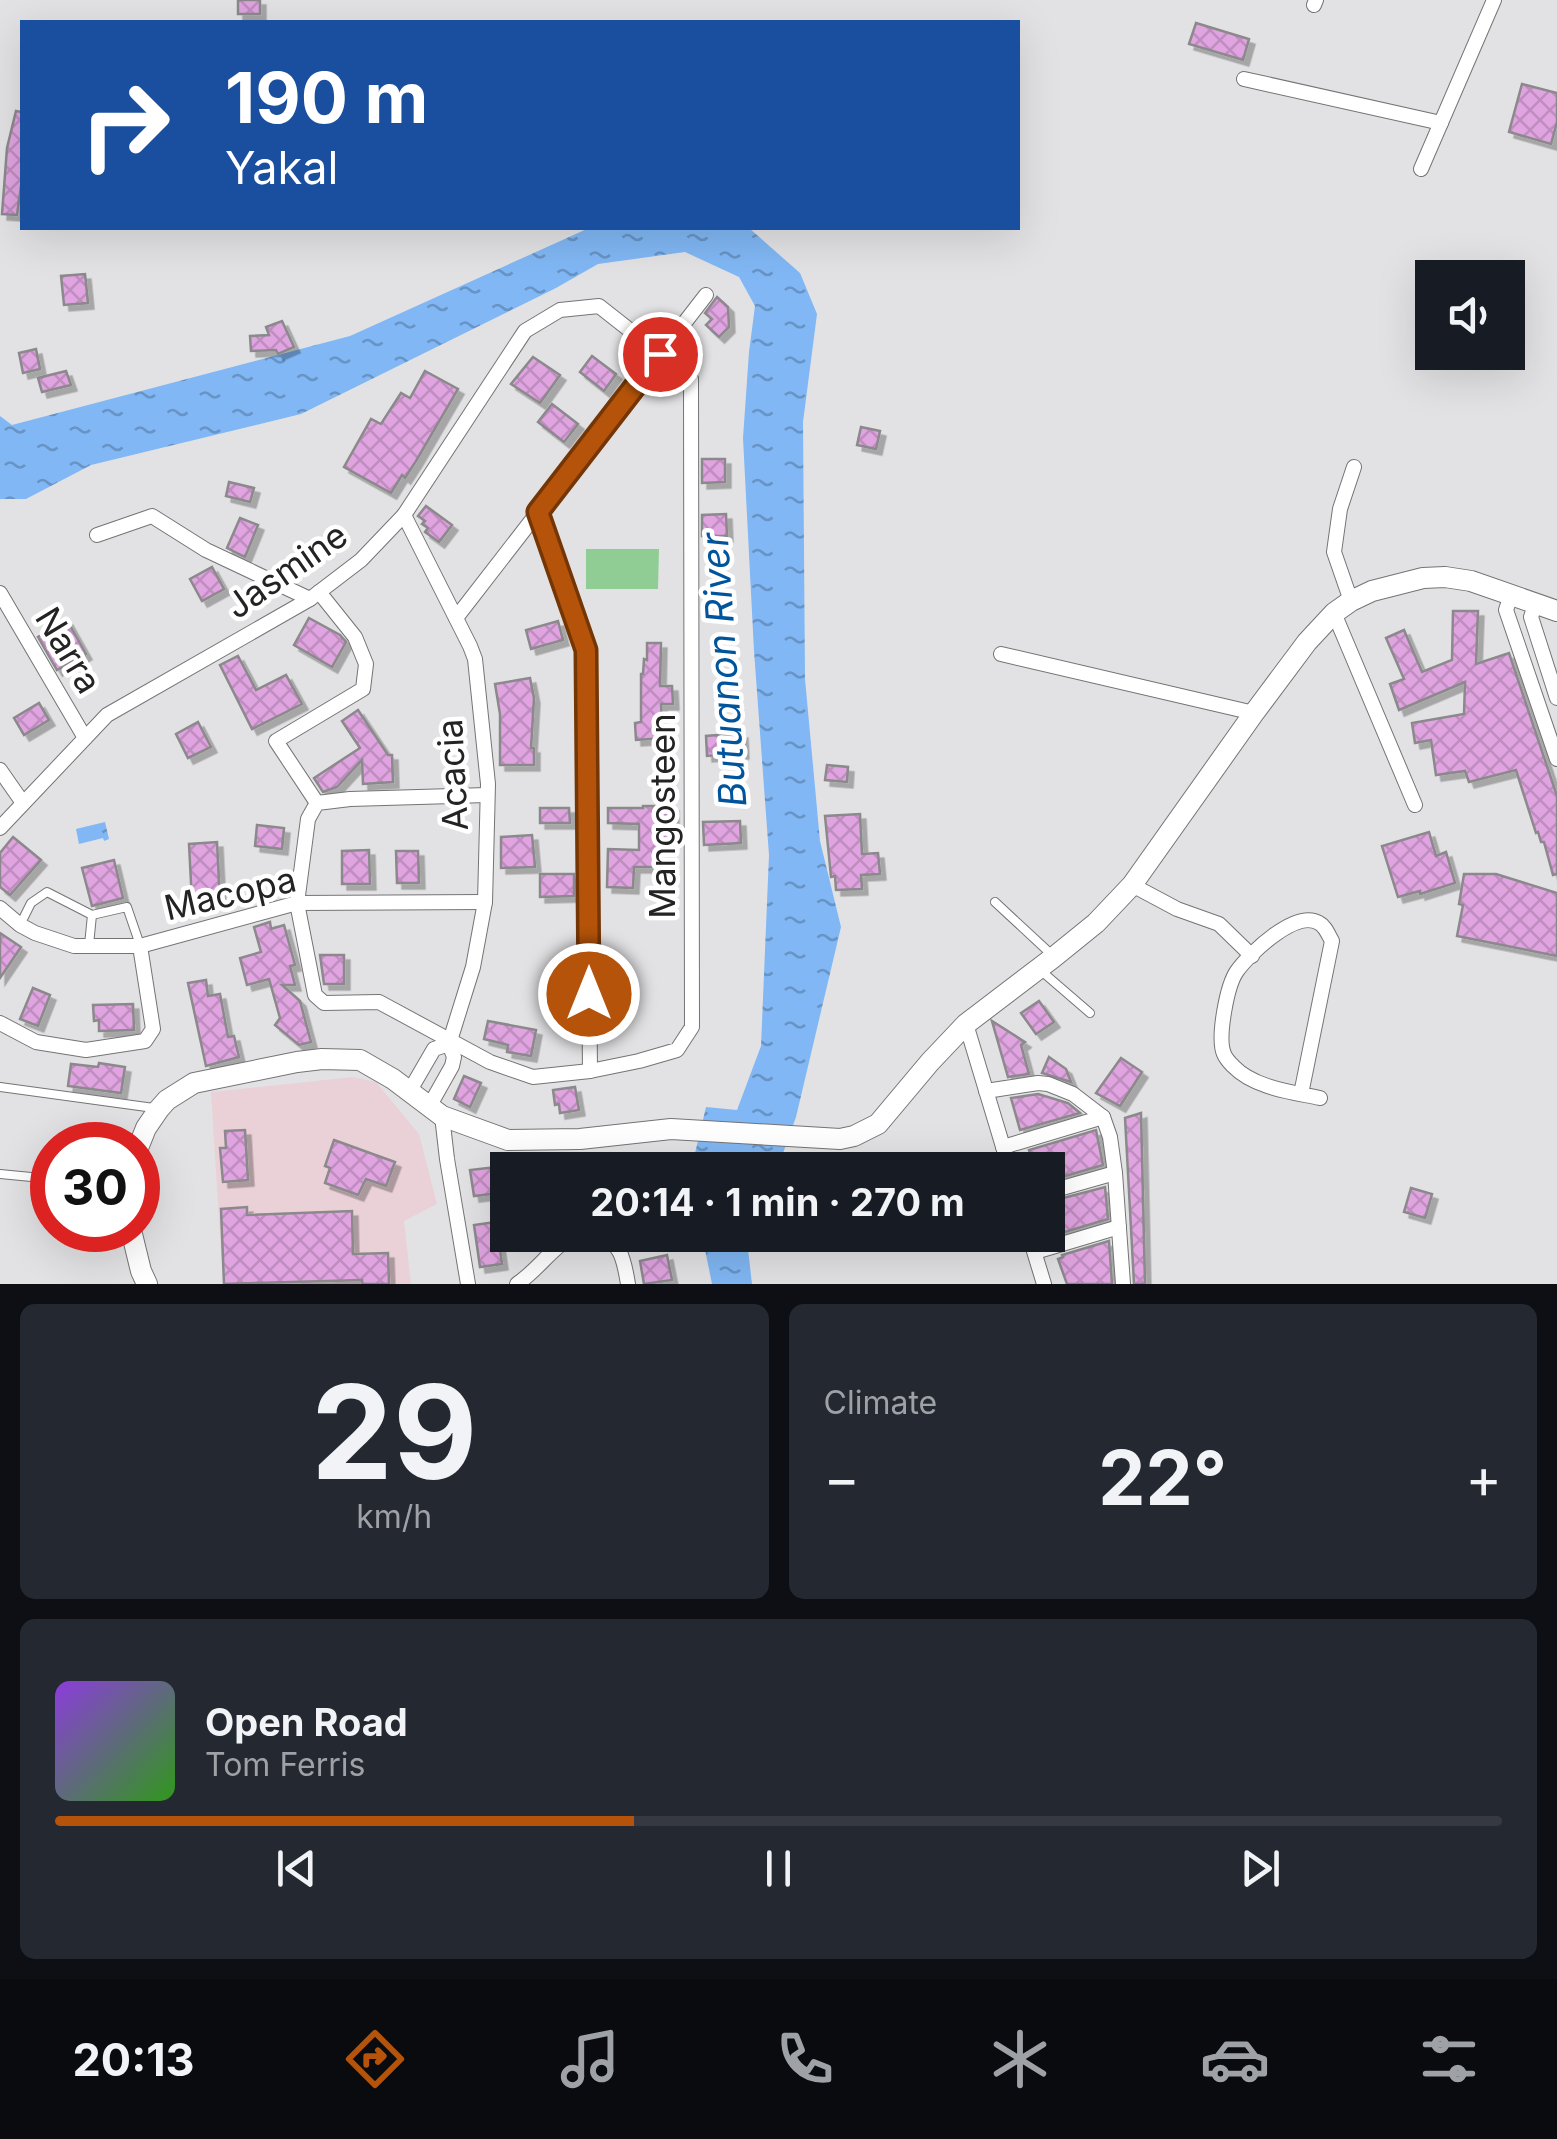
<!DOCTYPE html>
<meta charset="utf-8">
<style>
:root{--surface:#171b24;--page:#242831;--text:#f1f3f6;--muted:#9ea1a6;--line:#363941;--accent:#b45309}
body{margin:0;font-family:Inter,sans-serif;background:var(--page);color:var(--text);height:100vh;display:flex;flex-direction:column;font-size:38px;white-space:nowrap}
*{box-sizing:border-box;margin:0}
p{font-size:32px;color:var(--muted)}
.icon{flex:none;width:55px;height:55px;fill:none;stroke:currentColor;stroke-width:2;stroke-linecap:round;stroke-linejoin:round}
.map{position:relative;height:1284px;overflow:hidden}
.sheet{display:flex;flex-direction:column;gap:20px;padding:20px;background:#0d0f14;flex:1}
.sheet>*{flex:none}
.top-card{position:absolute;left:20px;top:20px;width:1000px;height:210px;border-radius:0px;box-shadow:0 10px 40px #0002;background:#1a4fa0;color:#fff;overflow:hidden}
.controls{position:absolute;left:1415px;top:260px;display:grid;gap:20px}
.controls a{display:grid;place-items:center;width:110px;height:110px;border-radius:0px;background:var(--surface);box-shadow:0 10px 40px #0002;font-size:50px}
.speed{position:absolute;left:30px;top:1122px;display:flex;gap:20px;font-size:50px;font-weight:700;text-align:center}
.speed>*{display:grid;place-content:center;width:130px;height:130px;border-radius:50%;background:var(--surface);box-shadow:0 10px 40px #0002;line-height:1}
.speed .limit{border:15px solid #d22;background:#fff;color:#111}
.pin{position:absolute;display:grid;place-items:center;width:85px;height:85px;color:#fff;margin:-42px;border:5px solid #fff;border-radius:50%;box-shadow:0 2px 10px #0007}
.me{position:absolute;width:110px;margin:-55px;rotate:0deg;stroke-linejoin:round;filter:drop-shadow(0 0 8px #0008)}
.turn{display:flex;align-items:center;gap:35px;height:210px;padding:0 40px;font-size:45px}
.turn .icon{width:130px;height:130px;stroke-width:2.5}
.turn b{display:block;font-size:70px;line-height:85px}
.big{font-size:75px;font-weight:700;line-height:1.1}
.sheet .tile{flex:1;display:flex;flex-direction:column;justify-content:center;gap:15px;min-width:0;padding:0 35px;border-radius:15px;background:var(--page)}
.sheet .dial{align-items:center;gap:0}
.dial b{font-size:130px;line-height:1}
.song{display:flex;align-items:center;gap:30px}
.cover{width:120px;height:120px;border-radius:15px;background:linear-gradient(135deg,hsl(270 70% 55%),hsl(110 70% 35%))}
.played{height:10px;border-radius:5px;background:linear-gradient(90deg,var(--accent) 40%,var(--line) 40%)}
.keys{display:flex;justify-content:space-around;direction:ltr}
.heat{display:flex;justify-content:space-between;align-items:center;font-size:55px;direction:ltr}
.sheet .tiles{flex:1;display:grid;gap:20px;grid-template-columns:1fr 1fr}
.tile:last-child{grid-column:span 2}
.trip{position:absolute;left:490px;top:1152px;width:575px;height:100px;border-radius:0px;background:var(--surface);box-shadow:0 10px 40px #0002;font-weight:700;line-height:100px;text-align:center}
.menu{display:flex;height:160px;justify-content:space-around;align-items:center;background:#090b0e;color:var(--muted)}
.menu .icon{width:70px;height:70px}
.menu .selected{color:var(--accent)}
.menu b{font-size:45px;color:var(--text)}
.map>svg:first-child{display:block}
</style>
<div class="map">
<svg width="1557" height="1284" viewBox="0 0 1557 1284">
<defs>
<pattern id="water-ripples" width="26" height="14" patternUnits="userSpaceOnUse" patternTransform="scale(2.5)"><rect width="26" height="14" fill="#80b7f4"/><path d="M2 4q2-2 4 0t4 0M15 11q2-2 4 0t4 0" fill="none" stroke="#6894c5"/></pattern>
<pattern id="building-cross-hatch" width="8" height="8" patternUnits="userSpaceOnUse" patternTransform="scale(2.5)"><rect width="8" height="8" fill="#e0a4e0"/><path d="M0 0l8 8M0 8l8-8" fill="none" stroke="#c08dc0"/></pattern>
<filter id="shadow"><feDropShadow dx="5.5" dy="5.5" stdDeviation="0" flood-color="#0004"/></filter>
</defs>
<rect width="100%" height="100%" fill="#e2e2e4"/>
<polygon fill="#ead1d8" points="353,1077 376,1082 419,1134 437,1204 404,1221 411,1284 223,1284 211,1092"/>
<polygon fill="#90cd95" points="586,549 659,549 658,589 586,589"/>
<g fill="url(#water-ripples)">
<polygon points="589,228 749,228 800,273 817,314 803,422 805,679 820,841 841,927 796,1117 777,1170 691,1170 706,1107 737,1110 761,1046 769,855 754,651 743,438 749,352 755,306 739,277 685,252 598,264 556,288 301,414 91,465 26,499 0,499 0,416 12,425 350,336"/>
<polygon points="105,822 109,839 104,841 103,838 79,844 76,829"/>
<polygon points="702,1235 753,1235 748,1249 752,1284 712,1284"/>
</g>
<g fill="url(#building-cross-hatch)" stroke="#8b898b" stroke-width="2.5" filter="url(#shadow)">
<rect x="238" y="0" width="22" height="14"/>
<polygon points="1196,23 1249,39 1243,60 1189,44"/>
<polygon points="1522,84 1557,93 1557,122 1551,144 1509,132"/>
<polygon points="16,111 22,112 22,179 17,215 2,214 7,148"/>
<polygon points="85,274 88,303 64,305 61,276"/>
<polygon points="717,297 728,307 729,327 719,337 706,325 712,319 705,313"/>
<polygon points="282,321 294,347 278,354 276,350 251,351 250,336 269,335 266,327"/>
<polygon points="36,349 40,369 23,373 19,353"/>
<polygon points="592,356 616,374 604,391 580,372"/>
<polygon points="533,357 560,375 540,403 511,384"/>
<polygon points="66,371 71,385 42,392 38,378"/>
<polygon points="425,371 458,389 416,461 405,478 402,475 391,493 344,467 371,419 381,424 401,393 410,398"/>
<polygon points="552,404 578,424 564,442 538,422"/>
<polygon points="861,427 880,431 876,449 857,445"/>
<polygon points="702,459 725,459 725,482 702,483"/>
<polygon points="229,482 254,488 250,502 226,496"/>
<polygon points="426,506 452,525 439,542 425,532 428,528 422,524 425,521 418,516"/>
<polygon points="726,514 727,536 702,536 702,515"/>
<polygon points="240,518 258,525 245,557 227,548"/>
<polygon points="212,567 224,589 202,601 190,579"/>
<polygon points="1453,611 1478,611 1476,664 1509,653 1557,796 1557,874 1553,875 1544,842 1541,842 1538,832 1536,833 1516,770 1469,782 1465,771 1436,775 1431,740 1415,743 1412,723 1464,714 1465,682 1399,710 1390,684 1404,679 1386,638 1404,630 1422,672 1452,660"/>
<polygon points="309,618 340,635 346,642 332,667 294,645"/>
<polygon points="67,620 86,654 57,670 38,637"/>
<polygon points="558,621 563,640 531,649 526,630"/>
<polygon points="647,643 661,643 660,686 672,686 673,704 661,704 663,738 636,740 635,723 641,722 641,674 643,674 644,659 647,660"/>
<polygon points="238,656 256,690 286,675 302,704 252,729 220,665"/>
<polygon points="530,678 534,698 531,748 534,748 534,765 500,765 500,714 495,684"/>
<polygon points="39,703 49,720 24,735 14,718"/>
<polygon points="358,710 388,755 392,755 393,782 363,784 362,760 337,787 323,792 314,778 360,748 342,721"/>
<polygon points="198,722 211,747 188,758 176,734"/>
<polygon points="742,733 743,753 707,756 706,736"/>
<polygon points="827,765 848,767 847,782 825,780"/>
<polygon points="643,806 673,806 673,823 669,823 669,867 634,867 633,888 607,887 608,849 639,850 639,824 608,823 608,808 643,808"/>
<polygon points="540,808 569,808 570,823 540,823"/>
<polygon points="860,814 862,854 878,853 880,874 861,875 862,889 836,890 835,876 831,877 825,816"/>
<polygon points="740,821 741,843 704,845 703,822"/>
<polygon points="257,825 284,828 282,849 255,846"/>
<polygon points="1429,832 1436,856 1446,852 1455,883 1420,894 1420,891 1398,897 1382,846"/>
<polygon points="532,835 535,867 501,868 501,837"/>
<polygon points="13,837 41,860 10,895 0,887 0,853"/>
<polygon points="217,842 220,901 192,902 189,844"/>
<polygon points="369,850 370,884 342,884 342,851"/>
<polygon points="396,851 418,851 419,883 397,883"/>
<polygon points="114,860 123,898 92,906 82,868"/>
<polygon points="540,874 574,874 574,896 540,897"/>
<polygon points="1464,874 1496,874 1557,893 1557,956 1457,936 1463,905 1459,904"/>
<polygon points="270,922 271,929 284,925 295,965 290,966 295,985 282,985 300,1001 311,1042 299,1045 275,1025 280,1018 269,979 247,985 240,958 261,952 254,927"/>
<polygon points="0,933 21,947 0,978"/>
<polygon points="320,955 344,955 344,984 324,984"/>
<polygon points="206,980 208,996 220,994 228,1037 234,1036 239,1057 206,1066 188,983"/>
<polygon points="33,988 50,995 38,1026 20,1019"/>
<polygon points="1039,1001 1054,1022 1036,1034 1021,1013"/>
<polygon points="133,1004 134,1030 99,1031 99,1020 94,1021 93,1005"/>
<polygon points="488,1021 536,1030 531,1056 507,1052 508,1045 484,1039"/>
<polygon points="992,1021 1025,1042 1021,1045 1029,1074 1008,1077"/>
<polygon points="1049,1057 1066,1069 1071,1082 1042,1073"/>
<polygon points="1121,1058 1142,1072 1120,1106 1096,1093"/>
<polygon points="99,1063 125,1067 121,1093 68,1086 71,1064 98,1067"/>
<polygon points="464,1076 481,1083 470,1107 454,1099"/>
<polygon points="575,1087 579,1110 560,1113 559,1104 555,1105 553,1090"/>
<polygon points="1038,1094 1068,1103 1080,1113 1020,1130 1011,1098"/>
<polygon points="1141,1113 1145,1284 1134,1284 1125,1118"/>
<polygon points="245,1130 248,1180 223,1182 220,1148 226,1148 225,1131"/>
<polygon points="1096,1130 1103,1165 1048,1181 1048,1170 1036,1170 1029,1150"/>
<polygon points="334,1140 395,1162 386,1186 366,1179 358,1195 325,1183 330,1168 325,1166"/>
<polygon points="497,1167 500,1193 474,1196 470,1170"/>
<polygon points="1105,1187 1108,1219 1055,1235 1048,1202"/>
<polygon points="1411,1188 1432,1194 1425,1218 1404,1212"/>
<polygon points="247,1207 247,1215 352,1211 353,1254 388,1253 389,1284 362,1284 362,1280 224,1284 221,1209"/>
<polygon points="496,1222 502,1264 480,1267 474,1225"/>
<polygon points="1109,1241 1112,1284 1067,1284 1058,1259 1063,1257 1062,1255"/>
<polygon points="667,1255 672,1280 644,1284 640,1261"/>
</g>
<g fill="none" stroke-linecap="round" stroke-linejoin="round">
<g stroke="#747476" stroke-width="10">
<g id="lane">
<polyline points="995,902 1051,954"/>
<polyline points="20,925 31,903 47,892 92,915 127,907 140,945"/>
<polyline points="89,945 92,915"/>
<polyline points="1039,969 1090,1013"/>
<polyline points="0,1087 154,1108"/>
<polyline points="0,1174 52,1179"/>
</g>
</g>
<g stroke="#747476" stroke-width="16">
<g id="street">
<polyline points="1314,5 1316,0"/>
<polyline points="1244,79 1441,123"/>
<polyline points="1421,169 1494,0"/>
<polyline points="538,512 586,650 590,1071"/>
<polyline points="404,515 470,646 475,659 488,784 485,902 473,967 449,1044"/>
<polyline points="97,535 152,516 206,550 310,599"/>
<polyline points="0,593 85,738"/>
<polyline points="1511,595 1506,610 1557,759"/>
<polyline points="1351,601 1334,552 1340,509 1354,467"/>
<polyline points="1535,605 1531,617 1557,698"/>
<polyline points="1334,613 1415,805"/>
<polyline points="456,618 706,295"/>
<polyline points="1001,654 1254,713"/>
<polyline points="0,770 23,803"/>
<polyline points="317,803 276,741 363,689 366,664 355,637 319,592"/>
<polyline points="0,828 107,715 310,599 361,560 404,515 525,331 560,310 599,306 660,354 685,371 691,379 692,1027 677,1050 639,1061 590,1071 533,1077 490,1062 379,1002 324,1003 315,995 297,903 308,819 317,803 350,799 487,795"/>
<polyline points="1132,885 1177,909 1219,924 1252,956"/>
<polyline points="0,908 20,925 35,933 74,946 140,946 297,903 485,902"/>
<polyline points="0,1023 36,1042 86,1050 145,1041 153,1029 140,946"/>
<polyline points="966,1024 1010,1170"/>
<polyline points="986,1091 1038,1083 1048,1084 1073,1094 1103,1117 1110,1137 1115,1173 1123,1284"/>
<polyline points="409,1092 434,1049 449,1044"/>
<path d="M1301 1094 1332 941C1328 934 1325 926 1319 923 1296 909 1250 953 1237 971 1227 985 1217 1038 1224 1054 1226 1059 1230 1063 1233 1066 1254 1088 1292 1092 1320 1098"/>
<polyline points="430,1105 452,1066 454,1057 449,1044"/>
<polyline points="442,1116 447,1159 468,1284"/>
<polyline points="1003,1147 1103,1117"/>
<polyline points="1048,1192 1115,1173"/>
<path d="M597 1235C622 1242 624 1261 628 1284"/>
<polyline points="1029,1235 1044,1284"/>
<polyline points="1035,1252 1119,1227"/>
<path d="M517 1284C538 1270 552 1247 574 1235"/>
</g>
</g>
<g stroke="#747476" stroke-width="22">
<g id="secondary">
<polyline points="138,1148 146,1128 159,1109 167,1100 194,1083 297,1062 322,1059 360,1060 393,1079 442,1116 508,1140 580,1139 671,1129 840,1139 854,1136 878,1124 930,1062 966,1024 1054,957 1096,923 1132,885 1254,713 1307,642 1334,613 1351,601 1372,591 1423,578 1445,577 1471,581 1557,611"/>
<polyline points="131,1230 141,1271 147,1284"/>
</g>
</g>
<use href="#lane" stroke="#fff" stroke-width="8"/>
<use href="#street" stroke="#fff" stroke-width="14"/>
<use href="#secondary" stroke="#fff" stroke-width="20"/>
</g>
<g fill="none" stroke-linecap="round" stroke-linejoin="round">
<g stroke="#753606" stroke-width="25">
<polyline id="route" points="589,994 586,650 538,512 660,354"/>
</g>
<use href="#route" stroke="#b45309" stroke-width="18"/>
</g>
<g text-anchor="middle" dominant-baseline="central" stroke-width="9" stroke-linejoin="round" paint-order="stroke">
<g font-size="35" fill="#232324" stroke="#fff">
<text transform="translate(286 570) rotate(-35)">Jasmine</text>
<text transform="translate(69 650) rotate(59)">Narra</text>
<text transform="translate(452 775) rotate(-93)">Acacia</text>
<text transform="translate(662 816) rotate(-90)">Mangosteen</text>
<text transform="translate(230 893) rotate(-13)">Macopa</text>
</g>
<g font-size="38" font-style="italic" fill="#00549b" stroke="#fff">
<text transform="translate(723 670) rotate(-94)">Butuanon River</text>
</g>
</g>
</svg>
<div class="controls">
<a><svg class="icon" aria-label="sound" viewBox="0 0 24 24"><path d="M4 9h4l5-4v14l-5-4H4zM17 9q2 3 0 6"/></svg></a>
</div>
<div class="speed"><div class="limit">30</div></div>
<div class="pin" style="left:660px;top:354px;background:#d93025"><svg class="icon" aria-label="arrive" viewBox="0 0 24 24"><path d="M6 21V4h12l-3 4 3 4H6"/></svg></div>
<svg class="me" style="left:589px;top:994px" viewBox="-20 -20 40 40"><circle r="17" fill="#b45309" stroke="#fff" stroke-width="3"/><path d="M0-11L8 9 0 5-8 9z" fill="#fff"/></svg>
<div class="trip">20:14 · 1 min · 270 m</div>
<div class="top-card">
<div class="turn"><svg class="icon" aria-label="right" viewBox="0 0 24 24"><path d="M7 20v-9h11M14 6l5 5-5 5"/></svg><div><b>190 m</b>Yakal</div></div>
</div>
</div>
<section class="sheet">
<div class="tiles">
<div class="tile dial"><b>29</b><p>km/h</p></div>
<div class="tile"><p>Climate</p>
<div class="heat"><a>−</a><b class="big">22°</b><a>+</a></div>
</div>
<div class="tile">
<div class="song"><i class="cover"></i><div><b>Open Road</b><p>Tom Ferris</p></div></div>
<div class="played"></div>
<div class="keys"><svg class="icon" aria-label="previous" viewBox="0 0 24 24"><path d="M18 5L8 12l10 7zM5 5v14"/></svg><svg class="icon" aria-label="pause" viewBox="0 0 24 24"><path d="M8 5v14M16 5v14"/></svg><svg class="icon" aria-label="next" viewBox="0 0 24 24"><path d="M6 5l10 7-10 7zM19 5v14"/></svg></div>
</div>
</div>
</section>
<nav class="menu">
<b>20:13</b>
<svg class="icon selected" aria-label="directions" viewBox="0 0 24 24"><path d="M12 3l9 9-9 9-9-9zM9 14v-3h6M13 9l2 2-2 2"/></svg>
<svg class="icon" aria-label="music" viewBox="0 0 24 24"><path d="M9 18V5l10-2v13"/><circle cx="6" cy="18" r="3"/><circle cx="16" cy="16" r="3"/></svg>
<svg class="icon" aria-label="phone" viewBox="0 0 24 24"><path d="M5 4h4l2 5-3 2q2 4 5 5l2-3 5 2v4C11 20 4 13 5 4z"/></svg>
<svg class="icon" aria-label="climate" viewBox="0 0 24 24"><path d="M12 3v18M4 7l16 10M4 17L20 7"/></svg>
<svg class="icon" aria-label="car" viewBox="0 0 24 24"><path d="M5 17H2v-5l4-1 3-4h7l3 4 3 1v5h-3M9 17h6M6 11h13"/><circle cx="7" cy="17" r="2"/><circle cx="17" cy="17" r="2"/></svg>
<svg class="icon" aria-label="filters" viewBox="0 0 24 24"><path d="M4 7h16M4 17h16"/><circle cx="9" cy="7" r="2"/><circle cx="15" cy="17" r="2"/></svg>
</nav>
